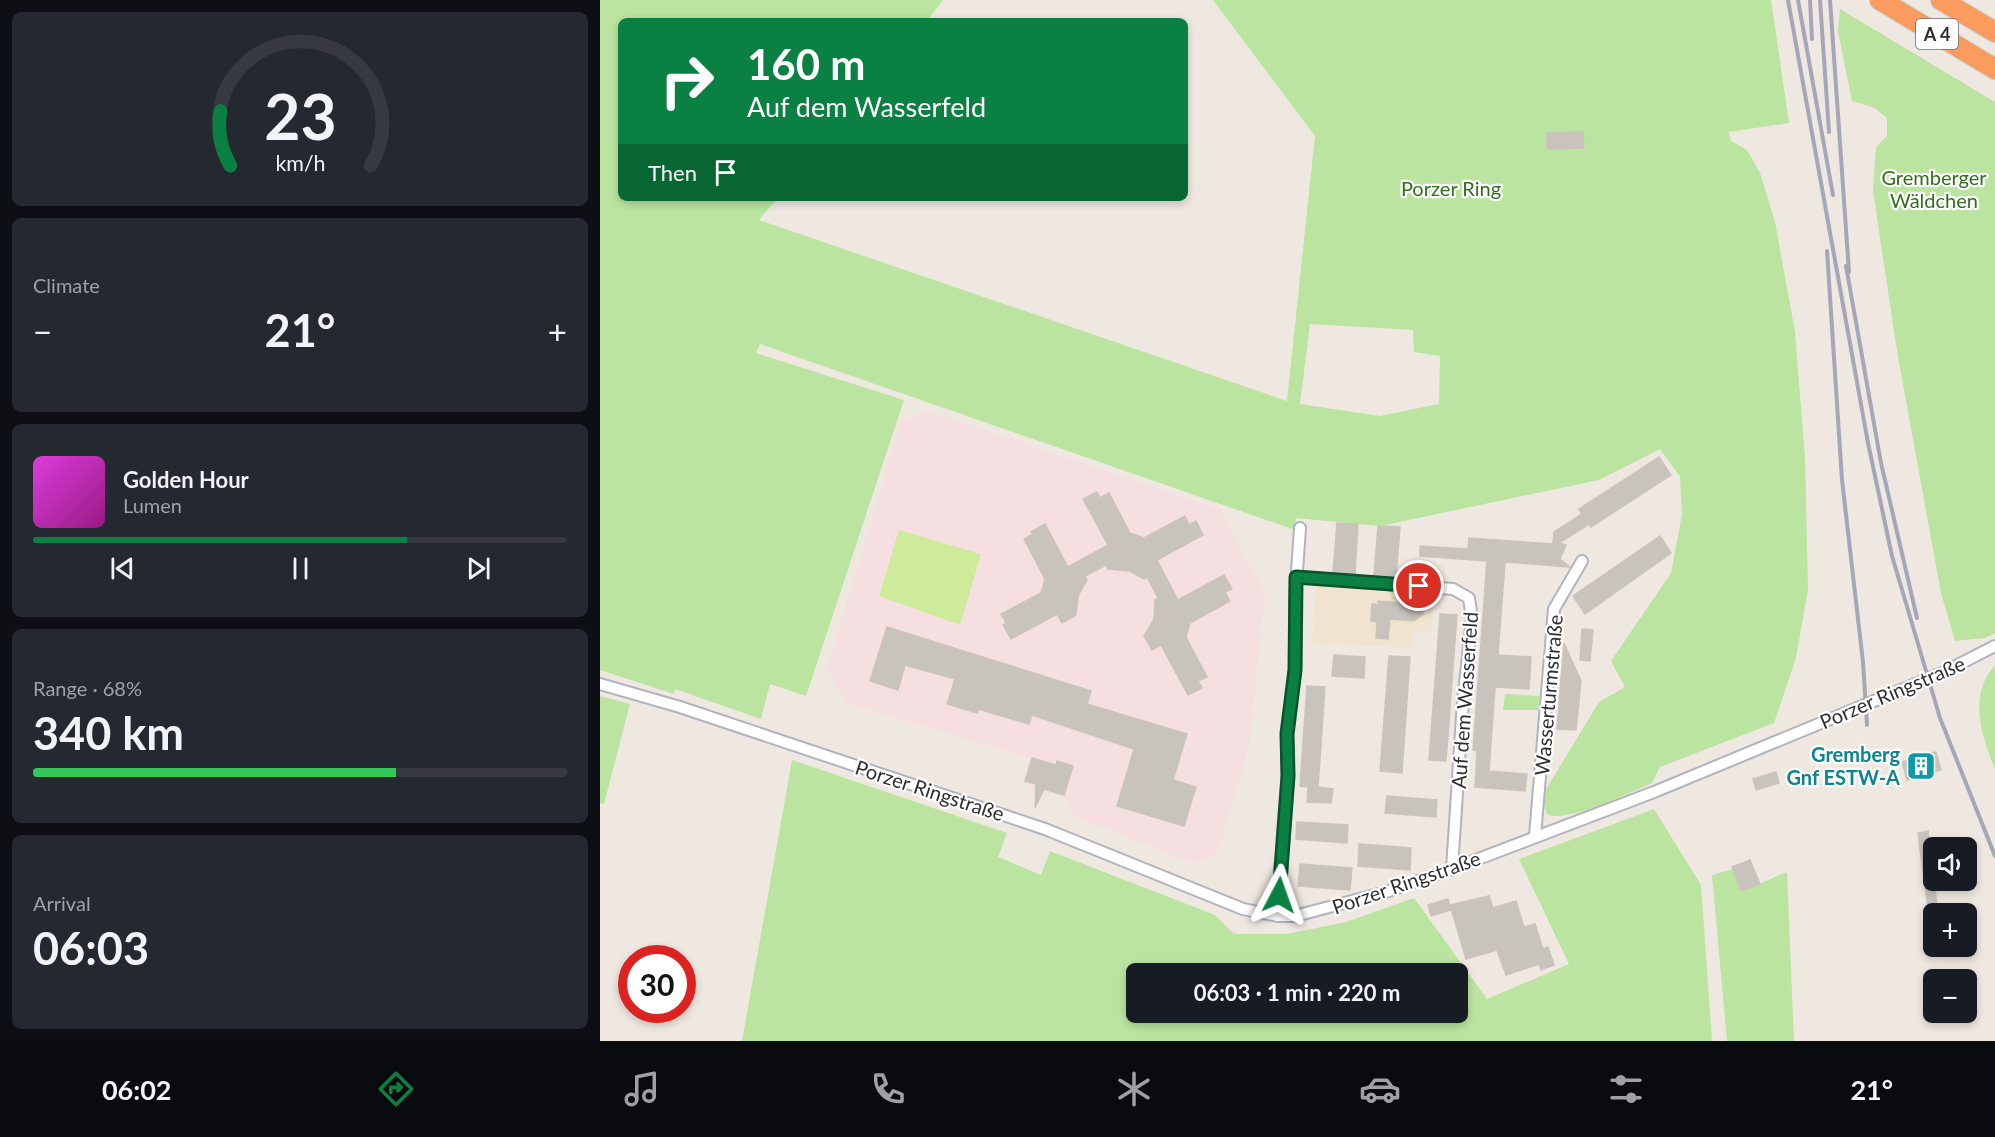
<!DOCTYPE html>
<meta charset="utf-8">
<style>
:root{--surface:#171b24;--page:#242831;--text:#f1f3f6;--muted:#9ea1a6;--line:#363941;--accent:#0b8043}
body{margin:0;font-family:Lato,sans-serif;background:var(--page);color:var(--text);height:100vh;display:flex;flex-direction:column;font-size:22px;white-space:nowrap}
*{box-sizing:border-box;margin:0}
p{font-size:20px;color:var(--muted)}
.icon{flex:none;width:33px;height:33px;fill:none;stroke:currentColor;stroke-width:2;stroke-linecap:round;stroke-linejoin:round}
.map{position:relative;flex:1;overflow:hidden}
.drawer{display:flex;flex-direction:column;gap:12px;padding:12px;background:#0d0f14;width:600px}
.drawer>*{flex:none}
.guide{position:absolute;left:18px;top:18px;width:570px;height:183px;border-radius:9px;box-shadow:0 3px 9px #0003;background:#0b8043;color:#fff;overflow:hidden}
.fabs{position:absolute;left:1323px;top:837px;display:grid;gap:12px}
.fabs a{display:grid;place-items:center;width:54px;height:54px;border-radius:9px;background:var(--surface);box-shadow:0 3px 9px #0003;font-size:30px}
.speed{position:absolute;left:18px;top:945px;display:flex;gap:12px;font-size:30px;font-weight:700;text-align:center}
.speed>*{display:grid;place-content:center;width:78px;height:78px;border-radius:50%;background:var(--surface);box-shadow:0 3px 9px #0003;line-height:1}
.speed .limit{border:9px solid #d22;background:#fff;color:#111}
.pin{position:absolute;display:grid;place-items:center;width:51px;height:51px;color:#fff;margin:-26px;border:3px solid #fff;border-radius:50%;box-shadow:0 2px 6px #0007}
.me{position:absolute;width:66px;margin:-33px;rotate:4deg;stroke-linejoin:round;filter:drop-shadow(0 0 4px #0008)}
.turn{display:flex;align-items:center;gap:21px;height:126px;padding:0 30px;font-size:27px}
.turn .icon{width:78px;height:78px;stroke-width:2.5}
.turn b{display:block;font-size:42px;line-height:51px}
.then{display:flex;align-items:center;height:57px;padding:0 30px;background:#0003;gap:12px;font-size:22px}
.big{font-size:45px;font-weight:700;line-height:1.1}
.drawer .widget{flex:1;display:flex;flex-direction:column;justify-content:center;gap:9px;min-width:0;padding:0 21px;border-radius:9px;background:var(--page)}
.drawer .dial{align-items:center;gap:0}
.dial svg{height:156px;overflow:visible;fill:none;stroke:var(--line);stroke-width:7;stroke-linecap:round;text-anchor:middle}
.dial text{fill:var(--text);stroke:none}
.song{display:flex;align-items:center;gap:18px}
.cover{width:72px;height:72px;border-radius:9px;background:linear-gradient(135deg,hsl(300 70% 55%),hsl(310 70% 35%))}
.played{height:6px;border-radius:3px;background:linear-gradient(90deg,var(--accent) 70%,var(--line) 70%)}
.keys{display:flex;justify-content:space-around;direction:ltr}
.heat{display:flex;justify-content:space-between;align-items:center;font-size:33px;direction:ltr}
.charge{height:9px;border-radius:4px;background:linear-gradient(90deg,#34c759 68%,var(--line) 0)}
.trip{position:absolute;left:526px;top:963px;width:342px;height:60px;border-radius:9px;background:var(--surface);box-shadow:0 3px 9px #0003;font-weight:700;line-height:60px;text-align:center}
.tab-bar{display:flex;height:96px;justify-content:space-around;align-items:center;background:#090b0e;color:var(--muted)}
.tab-bar .icon{width:42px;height:42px}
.tab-bar .on{color:var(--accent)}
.tab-bar b{font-size:27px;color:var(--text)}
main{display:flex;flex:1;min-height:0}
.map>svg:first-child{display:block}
</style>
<main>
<section class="drawer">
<div class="widget dial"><svg viewBox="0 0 100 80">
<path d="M14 69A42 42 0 1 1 86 69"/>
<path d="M14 69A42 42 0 0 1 9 41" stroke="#0b8043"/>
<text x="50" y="56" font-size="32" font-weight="700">23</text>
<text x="50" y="72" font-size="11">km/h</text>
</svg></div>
<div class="widget"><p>Climate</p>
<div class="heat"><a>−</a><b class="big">21°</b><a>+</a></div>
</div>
<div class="widget">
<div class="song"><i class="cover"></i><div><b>Golden Hour</b><p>Lumen</p></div></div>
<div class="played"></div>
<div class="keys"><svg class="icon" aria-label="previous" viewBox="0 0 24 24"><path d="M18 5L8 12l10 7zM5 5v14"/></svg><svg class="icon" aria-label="pause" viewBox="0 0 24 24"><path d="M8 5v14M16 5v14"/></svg><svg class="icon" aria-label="next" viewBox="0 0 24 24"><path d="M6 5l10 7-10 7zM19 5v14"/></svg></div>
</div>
<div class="widget"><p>Range · 68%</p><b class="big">340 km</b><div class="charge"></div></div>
<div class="widget"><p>Arrival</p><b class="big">06:03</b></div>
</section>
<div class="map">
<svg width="1395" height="1041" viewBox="0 0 1395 1041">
<rect width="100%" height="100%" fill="#efe8e1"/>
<polygon fill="#f0e4d1" points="716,586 834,595 831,633 813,631 812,648 712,643"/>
<polygon fill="#f5dfe1" points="326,410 620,509 665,593 649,747 619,849 607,860 592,863 475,816 467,806 464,796 432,790 432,786 424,783 431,758 246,703 227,668 301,422"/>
<g fill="#bae49f" fill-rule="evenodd">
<path d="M0 0H343L327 21H21V198H178L159 220 687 401 715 136 613 0H1171L1189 123 1129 132 1131 141 1147 150 1160 173 1175 222 1195 332 1205 458 1208 590 1196 658 1174 723 1060 767 1052 783C1031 792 966 824 947 814L944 806 945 791 999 702 1025 687 1011 661 1071 573 1082 514 1080 477 1060 449 999 480 780 526 696 518 695 530 160 344 156 353 304 400 206 696 170 684 161 719 75 689 74 694 0 670ZM710 324 813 330 814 352 840 356 839 404 780 416 700 404Z"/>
<polygon points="1240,9 1395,102 1395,633 1385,638 1355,641 1341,593 1297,351 1273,191 1276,147 1287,136 1287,118 1275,108 1252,101 1238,31"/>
<path d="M1395 665V769C1381 736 1368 695 1395 665Z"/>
<polygon points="905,694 939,696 938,710 903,710"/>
<polygon points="0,696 30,704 4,804 0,803"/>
<path d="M192 760 407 833 398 857 441 875 450 851 615 915 634 934H687L746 922 814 898 887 999 969 964 919 859 1054 809 1101 885 1112 1041H142ZM537 974H858V1012H537Z"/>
<polygon points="1133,869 1142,891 1187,872 1194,1041 1127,1041 1112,875"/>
</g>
<polygon fill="#cdeb9b" points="299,530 381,554 360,625 279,596"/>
<g fill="#c8c3bc" stroke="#cbc4ba" stroke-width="1.5">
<polygon points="983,132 984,148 947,149 947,133"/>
<polygon points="1059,457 1071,475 991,527 989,524 959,543 966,545 960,559 970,567 905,562 898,655 931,657 929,689 895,687 889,771 927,774 925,791 875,787 877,751 873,750 887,561 820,556 820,546 868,549 869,538 953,544 954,532 982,514 979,509"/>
<polygon points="497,492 500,498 509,493 530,533 544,538 585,516 589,525 596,521 603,535 557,560 578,600 624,575 632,589 625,592 630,601 590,623 586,637 607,677 598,681 602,688 588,695 561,645 552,650 544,636 554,619 555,600 558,598 547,577 544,579 530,571 508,569 506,565 485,576 487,580 478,596 476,615 462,623 457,614 411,639 403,625 406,623 401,614 441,593 445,579 424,539 433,534 431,532 445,524 468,567 508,545 483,499"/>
<polygon points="737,523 758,524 755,574 733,572"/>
<polygon points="778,526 800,527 796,577 774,575"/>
<polygon points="1060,536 1071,553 985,614 973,596"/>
<polygon points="778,601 816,604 824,613 814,621 790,619 788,639 776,638 777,622 771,621 772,604 778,605"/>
<polygon points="840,614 857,615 846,761 829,760"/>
<polygon points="287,627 491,691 487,704 587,734 573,780 596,787 584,826 517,806 534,749 432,715 429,724 378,709 377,713 347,704 355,679 305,665 298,690 270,681"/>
<polygon points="982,629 993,630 990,661 980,660"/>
<polygon points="964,643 981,681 976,730 957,729"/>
<polygon points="734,655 765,657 764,678 732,676"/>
<polygon points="789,656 810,657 802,773 780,771"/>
<polygon points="707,686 725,687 718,787 733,789 731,803 707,802 708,787 700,786"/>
<polygon points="1336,752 1341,770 1307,780 1302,762"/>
<polygon points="432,758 456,765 457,761 473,766 464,795 444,789 435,808 436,784 425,781"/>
<polygon points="1176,772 1179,783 1156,790 1153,779"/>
<polygon points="787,796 837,800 836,817 785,813"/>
<polygon points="697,822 748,825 747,843 696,839"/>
<polygon points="1328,831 1338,914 1329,916 1318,833"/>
<polygon points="759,844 811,848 810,870 758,866"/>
<polygon points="1150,860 1160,884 1141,891 1132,867"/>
<polygon points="700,864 752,868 750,890 698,886"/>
<polygon points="889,896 893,908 916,901 924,927 935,924 943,949 948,947 954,965 941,970 939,964 906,975 897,950 866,959 850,905"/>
<polygon points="848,899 851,910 831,916 828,905"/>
</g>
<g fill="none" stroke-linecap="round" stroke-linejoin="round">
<g stroke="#b1b4be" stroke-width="14">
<g id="minor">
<polyline points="696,577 853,589 869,598 872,619 863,701 852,869"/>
<polyline points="0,684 80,707 445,829 643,909 678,916 695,916 786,892 852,869 1054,792 1342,673 1395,646"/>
<polyline points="935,836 954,609 982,561"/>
<polyline points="678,916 688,776 687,734 695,670 695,600 700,528"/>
</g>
</g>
<g stroke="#c9c9c9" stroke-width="22">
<g id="motorway">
<polyline points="1280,0 1395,69"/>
<polyline points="1341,0 1395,32"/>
</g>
</g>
<use href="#minor" stroke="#fff" stroke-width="10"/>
<use href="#motorway" stroke="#fc9b5e" stroke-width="20"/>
<g stroke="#a3a7b8" stroke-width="4">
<polyline points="1188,0 1268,443 1292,556 1340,718 1395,856"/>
<polyline points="1198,0 1233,195"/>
<polyline points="1210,0 1212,39"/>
<polyline points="1220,0 1229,132"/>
<polyline points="1230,0 1249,272"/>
<polyline points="1227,251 1242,480 1263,662 1267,725"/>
<polyline points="1246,266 1281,463 1317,618"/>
</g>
</g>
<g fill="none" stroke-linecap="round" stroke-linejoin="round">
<g stroke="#07532c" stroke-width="15">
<polyline id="route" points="679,895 688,776 687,734 695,670 696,577 819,586"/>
</g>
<use href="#route" stroke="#0b8043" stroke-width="10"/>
</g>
<defs>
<g id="building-square" transform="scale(1.5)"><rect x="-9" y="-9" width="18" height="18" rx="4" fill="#0f9aa8" stroke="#fff"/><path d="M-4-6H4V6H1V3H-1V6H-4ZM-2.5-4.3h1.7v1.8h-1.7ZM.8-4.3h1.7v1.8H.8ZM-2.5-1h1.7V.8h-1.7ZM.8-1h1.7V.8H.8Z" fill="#fff"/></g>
</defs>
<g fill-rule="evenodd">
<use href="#building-square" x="1321" y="766"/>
</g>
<g text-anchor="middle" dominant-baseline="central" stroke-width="4.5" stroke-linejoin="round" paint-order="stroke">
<rect fill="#fff" stroke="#6d6d6d" stroke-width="1.5" x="1316" y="19" width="42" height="30" rx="4.5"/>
<g font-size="18" font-weight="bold" fill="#2e2e2e">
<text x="1337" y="34">A 4</text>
</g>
<g font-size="20" fill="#316d1c" stroke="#fff">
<text x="1334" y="177">Gremberger<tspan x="1334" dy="23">Wäldchen</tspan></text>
<text x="851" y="188">Porzer Ring</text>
</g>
<g font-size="20" fill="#2e2e2e" stroke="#fff">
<text transform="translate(1292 692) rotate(-23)">Porzer Ringstraße</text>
<text transform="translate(948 695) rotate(-85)">Wasserturmstraße</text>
<text transform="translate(864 700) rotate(-86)">Auf dem Wasserfeld</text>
<text transform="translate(330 790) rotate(18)">Porzer Ringstraße</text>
<text transform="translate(806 882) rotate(-19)">Porzer Ringstraße</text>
</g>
<g font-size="20" font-weight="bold" fill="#0d838f" stroke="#fff" text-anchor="end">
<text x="1300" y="754">Gremberg<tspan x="1300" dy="23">Gnf ESTW-A</tspan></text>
</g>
</g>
</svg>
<div class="fabs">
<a><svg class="icon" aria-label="sound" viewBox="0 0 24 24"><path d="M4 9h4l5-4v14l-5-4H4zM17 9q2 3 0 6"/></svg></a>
<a>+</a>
<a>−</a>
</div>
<div class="speed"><div class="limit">30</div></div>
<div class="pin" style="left:819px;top:586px;background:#d93025"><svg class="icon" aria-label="arrive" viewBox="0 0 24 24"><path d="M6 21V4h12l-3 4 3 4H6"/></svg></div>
<svg class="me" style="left:679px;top:895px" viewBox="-20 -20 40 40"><path d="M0-17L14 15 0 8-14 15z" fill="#0b8043" stroke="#fff" stroke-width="4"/></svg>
<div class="trip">06:03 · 1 min · 220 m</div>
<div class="guide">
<div class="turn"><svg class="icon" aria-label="right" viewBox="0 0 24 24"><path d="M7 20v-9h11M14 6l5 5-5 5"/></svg><div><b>160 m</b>Auf dem Wasserfeld</div></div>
<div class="then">Then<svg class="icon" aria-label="arrive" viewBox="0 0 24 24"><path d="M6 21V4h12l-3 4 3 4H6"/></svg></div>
</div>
</div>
</main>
<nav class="tab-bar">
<b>06:02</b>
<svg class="icon on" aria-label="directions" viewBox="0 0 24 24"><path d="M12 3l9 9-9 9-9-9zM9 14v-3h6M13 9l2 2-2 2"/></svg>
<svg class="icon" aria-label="music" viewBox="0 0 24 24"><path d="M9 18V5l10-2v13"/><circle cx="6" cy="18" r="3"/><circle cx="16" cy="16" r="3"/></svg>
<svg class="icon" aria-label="phone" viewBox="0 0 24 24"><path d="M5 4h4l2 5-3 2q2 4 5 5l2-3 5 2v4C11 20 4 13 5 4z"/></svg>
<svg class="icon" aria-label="climate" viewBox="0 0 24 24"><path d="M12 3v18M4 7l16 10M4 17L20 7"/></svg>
<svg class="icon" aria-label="car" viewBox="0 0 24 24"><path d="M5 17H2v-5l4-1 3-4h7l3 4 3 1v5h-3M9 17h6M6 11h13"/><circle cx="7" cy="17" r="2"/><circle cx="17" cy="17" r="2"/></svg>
<svg class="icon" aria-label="filters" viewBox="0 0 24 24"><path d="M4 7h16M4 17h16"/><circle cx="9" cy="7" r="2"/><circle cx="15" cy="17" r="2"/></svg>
<b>21°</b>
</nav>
